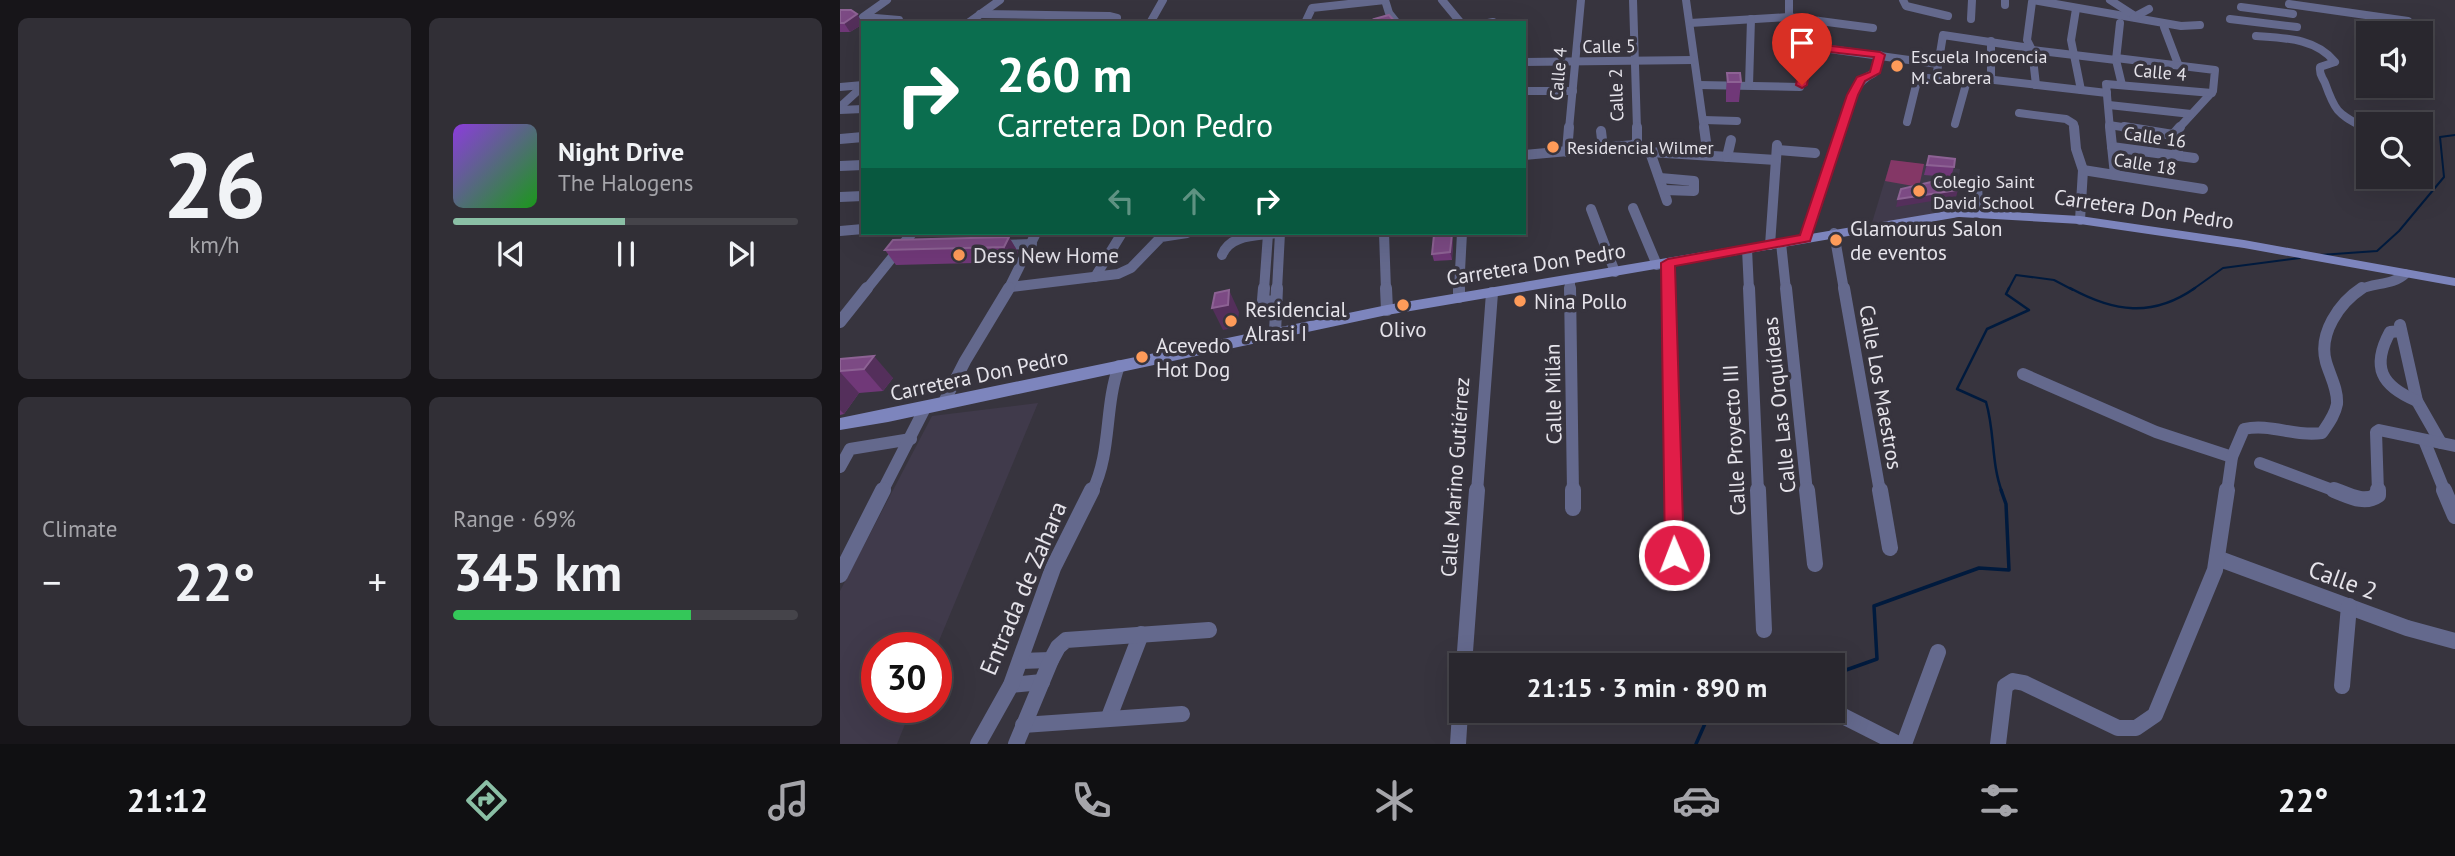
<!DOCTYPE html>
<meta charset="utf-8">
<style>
:root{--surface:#29272e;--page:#312f36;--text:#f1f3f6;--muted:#a5a5aa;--line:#45444a;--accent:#8abfa5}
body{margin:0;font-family:"PT Sans",sans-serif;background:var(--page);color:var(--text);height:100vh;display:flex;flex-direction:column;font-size:26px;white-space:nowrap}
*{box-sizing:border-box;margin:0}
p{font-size:23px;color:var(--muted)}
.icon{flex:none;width:38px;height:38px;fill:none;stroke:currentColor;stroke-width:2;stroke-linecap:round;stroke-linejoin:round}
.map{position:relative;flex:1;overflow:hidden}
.side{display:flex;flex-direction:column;gap:18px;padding:18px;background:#171519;width:840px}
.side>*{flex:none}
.banner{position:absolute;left:21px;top:21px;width:665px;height:214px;border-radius:0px;box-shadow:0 7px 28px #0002,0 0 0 2px var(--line);background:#0b6e4f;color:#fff;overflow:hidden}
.tools{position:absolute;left:1516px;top:21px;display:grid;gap:14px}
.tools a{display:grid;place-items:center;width:77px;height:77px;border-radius:0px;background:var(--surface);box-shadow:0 7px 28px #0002,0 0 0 2px var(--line);font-size:35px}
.speed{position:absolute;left:21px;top:632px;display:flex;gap:14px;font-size:35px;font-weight:700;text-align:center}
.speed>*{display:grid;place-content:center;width:91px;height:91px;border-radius:50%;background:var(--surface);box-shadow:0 7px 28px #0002,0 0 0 2px var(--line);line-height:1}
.speed .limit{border:10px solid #d22;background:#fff;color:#111}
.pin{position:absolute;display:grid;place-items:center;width:60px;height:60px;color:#fff;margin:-72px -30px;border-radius:50% 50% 50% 0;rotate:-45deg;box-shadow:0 0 7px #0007}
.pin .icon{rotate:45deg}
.me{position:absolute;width:77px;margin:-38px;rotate:359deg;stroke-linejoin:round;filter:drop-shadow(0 0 5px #0008)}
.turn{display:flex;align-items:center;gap:24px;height:147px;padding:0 21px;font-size:32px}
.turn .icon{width:91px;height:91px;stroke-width:2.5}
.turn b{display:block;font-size:49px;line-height:60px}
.lanes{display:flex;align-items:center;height:66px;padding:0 21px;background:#0003;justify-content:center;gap:35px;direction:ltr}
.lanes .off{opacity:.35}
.big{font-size:52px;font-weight:800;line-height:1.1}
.side .widget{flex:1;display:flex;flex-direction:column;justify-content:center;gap:10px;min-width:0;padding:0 24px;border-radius:10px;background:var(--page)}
.side .dial{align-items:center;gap:0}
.dial b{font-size:91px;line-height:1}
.song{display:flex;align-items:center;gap:21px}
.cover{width:84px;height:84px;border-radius:10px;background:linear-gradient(135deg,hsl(270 70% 55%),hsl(120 70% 35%))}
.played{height:7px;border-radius:4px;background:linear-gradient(90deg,var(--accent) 50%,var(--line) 50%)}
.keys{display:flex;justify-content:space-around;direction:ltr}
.heat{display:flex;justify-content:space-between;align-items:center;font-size:38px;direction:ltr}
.charge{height:10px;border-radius:5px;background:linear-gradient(90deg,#34c759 69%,var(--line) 0)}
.side .tiles{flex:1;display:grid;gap:18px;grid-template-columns:repeat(2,1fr)}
.trip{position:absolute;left:609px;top:653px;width:396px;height:70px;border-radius:0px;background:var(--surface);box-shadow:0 7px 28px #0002,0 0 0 2px var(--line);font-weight:800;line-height:70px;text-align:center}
.dock{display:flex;height:112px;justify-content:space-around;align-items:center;background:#101012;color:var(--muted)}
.dock .icon{width:49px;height:49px}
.dock .active{color:var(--accent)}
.dock b{font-size:32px;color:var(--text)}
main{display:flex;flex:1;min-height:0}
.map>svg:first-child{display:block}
</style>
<main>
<section class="side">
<div class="tiles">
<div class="widget dial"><b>26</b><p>km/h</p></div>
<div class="widget">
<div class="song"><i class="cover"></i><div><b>Night Drive</b><p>The Halogens</p></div></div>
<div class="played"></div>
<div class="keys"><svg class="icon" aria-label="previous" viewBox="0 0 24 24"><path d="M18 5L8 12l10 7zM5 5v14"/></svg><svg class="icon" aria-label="pause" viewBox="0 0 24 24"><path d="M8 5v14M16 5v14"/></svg><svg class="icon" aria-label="next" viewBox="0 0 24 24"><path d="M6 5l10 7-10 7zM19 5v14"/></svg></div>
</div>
<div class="widget"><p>Climate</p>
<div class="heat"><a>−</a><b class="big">22°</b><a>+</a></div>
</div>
<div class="widget"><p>Range · 69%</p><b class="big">345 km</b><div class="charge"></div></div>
</div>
</section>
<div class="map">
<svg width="1615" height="744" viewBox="0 0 1615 744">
<rect width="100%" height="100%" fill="#37343e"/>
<g fill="#403a4b">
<polygon points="1051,160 1120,169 1114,212 1031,226"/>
<polygon points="198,403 96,648 37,648 37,707 72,707 57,744 0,744 0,591 92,416"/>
</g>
<polygon fill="#843766" points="1051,160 1084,164 1079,187 1045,181"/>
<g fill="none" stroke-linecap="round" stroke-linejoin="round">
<g stroke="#001a3d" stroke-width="2">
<polyline points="1480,255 1537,251 1559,231 1604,177 1600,137 1615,135"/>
<polyline points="1168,290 1176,275 1214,280 1233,290"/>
<polyline points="1352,290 1383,268 1460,258"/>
</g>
<g stroke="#001a3d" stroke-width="2.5">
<path d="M1230 288C1274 312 1312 318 1355 288"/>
<path d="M1162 492C1151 463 1155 432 1146 402L1117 389 1147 329 1189 310 1166 294 1169 288"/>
</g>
<g stroke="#001a3d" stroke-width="3.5">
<polyline points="992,675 1037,659 1034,606 1139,568 1169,570 1166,504 1161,490"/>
<polyline points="856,744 871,710"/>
</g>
<g stroke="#64698d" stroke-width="8">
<polyline points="47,0 23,17 59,20 55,23"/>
<polyline points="545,0 549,13 557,23"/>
<polyline points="602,0 621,23"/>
<polyline points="793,0 797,129"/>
<polyline points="846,0 864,129"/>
<polyline points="949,0 949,17"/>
<polyline points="1063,0 1066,6 1108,16"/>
<polyline points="1165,0 1165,5"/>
<polyline points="1193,0 1341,26 1360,25"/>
<polyline points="1270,0 1295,16"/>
<polyline points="1192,2 1187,40 1192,50 1196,85"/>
<polyline points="1449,4 1568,21"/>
<polyline points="1401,7 1453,14"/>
<polyline points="1236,9 1231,40 1241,90"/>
<polyline points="140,14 269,16 277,18 276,23"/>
<polyline points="1294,17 1309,9"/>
<polyline points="1131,19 1132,0"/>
<polyline points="1390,19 1457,27"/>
<polyline points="128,23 160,0"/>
<polyline points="310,23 323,0"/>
<polyline points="465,23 472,8 545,0"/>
<polyline points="648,23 653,22"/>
<polyline points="850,23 949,17 1033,28"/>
<polyline points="1280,23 1276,60 1282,85"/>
<polyline points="1324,27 1338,64"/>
<path d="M1416 36C1444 38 1476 38 1495 62L1480 67C1479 75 1482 76 1485 83 1496 114 1498 113 1526 129"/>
<polyline points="1151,41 1151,80"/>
<polyline points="968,46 1098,64"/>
<polyline points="1192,50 1276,60"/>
<polyline points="1276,58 1375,70 1373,91 1338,129"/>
<polyline points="684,62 853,60"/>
<polyline points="1096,78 1103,35 1190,48"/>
<polyline points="859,85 960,87 968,46 979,21"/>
<polyline points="909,85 911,19"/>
<polyline points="0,87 23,85"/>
<polyline points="684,91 733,91"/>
<polyline points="1269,105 1351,114"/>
<polyline points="0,107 23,86"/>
<polyline points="0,110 23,109"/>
<polyline points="1179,113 1226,119 1234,124 1234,129"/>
<polyline points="864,120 897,121"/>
<polyline points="1067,122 1078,77 1125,82"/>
<polyline points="1115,124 1128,77 1267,93"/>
<polyline points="1269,125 1295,129"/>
<polyline points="729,129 741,0"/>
<path d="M1001 129C1008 107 1012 83 1034 73L1040 55"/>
<polyline points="1270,129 1266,84 1372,93"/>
</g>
<g stroke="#64698d" stroke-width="10">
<polyline points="864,127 866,142"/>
<polyline points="1234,127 1236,149 1243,170 1240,220"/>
<polyline points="1270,127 1275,175"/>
<polyline points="1284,127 1333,135"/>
<polyline points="1523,127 1528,130"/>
<polyline points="761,131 763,148"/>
<polyline points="0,139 23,137"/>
<polyline points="794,145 797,141 797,127"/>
<polyline points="794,145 810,152 936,160"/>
<polyline points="1272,147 1354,158"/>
<polyline points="937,150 975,153"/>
<polyline points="727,152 729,127"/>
<polyline points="810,152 827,201"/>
<polyline points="684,155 794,145"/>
<polyline points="1339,156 1333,135 1340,127"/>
<polyline points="887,157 891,140"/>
<polyline points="0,166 23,165"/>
<polyline points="1243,170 1363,189"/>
<polyline points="820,178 854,181 854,191 825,190"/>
<polyline points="1137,180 1138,212"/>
<polyline points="0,197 23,196"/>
<polyline points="793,208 817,265"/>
<polyline points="751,209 775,272"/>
<polyline points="0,231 23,229"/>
<polyline points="544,233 546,290"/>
<polyline points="994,233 1004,290"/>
<polyline points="966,238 1002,127"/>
<polyline points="941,243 946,290"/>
<polyline points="157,245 192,244"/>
<polyline points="930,245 937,145"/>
<polyline points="907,249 909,290"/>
<path d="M382 255C390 234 417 236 436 233"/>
<polyline points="828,263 829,290"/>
<polyline points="255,277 282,233"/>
<polyline points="730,280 730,290"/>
<polyline points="171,287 278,274 291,268 321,237 347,233"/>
<polyline points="26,290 72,233"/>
<polyline points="168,290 196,233"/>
<polyline points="424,290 428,234"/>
<polyline points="437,290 440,233"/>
<polyline points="619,290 622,233"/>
<path d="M1519 290C1534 282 1552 286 1565 274"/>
</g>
<g stroke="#64698d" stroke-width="12">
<polyline points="424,288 423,300 437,303"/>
<polyline points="546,288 547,310"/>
<polyline points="730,288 733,492"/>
<polyline points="829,288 833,492"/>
<polyline points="909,288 918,492"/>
<polyline points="946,288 967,492"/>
<polyline points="1004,288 1040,492"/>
<polyline points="619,297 619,288"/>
<polyline points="0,322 27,288"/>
<polyline points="1560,325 1577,401 1601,443"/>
<path d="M1561 331 1550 332C1531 367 1541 386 1577 401"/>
<polyline points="435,333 437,288"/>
<polyline points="1183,374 1316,432 1392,457"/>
<polyline points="103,404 125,361 169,288"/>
<polyline points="1584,440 1605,492"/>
<polyline points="1420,463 1498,492"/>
<polyline points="0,467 10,449 71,439"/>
<polyline points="42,492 85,408"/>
<path d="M252 492C272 452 264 407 279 366"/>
<polyline points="637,492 652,293"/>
<path d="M1387 492 1392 457 1404 429C1430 423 1455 437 1482 433 1488 424 1495 415 1497 404 1498 389 1490 376 1486 362 1478 334 1499 303 1522 288"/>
<polyline points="1538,492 1536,432 1539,430 1615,446"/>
</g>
<g stroke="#64698d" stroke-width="16">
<polyline points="733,490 733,508"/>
<polyline points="833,490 834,555"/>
<polyline points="918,490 924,630"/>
<polyline points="967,490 975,564"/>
<polyline points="1040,490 1050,548"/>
<path d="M1494 490C1508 495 1524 505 1538 495V490"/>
<polyline points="1604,490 1615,516"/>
<polyline points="1377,558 1567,628 1615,641"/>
<polyline points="0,575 43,490"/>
<polyline points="180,661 211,660"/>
<polyline points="624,665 637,490"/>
<polyline points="171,685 202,682"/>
<polyline points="1502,686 1509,606"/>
<polyline points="991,710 1058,744"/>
<polyline points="269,717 301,634"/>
<polyline points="183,725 342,714"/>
<polyline points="138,744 171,685 213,568 252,490"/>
<polyline points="176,744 211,660 218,647 226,640 369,630"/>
<polyline points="618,744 621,697"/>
<polyline points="1064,744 1098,652"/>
<polyline points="1158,744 1165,686 1173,681 1184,683 1278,728 1296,728 1315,715 1375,570 1387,490"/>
</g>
<polygon fill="#7d85bd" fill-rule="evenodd" points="1119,209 1240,216 1404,240 1615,278 1615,286 1404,248 1240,224 1119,217 547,315 48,422 0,430 0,418 547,305"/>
</g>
<g fill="#703878">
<polygon points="0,10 17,14 23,24 10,32 0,32"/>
<polygon points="887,73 901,82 899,102 886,102 886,92"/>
<polygon points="1089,156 1114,167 1111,177 1084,175"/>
<polygon points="169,237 178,252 173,262 56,265 45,250"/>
<polygon points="613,242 612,260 594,261 592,254"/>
<polygon points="0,359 53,378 43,391 19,393 4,414 0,415"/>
</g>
<g fill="#542f5b">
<polygon points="17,14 23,24 10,32 4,23"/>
<polygon points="1118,190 1116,197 1056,207 1058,199"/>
<polygon points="612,234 613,242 612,260 610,252"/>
<polygon points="169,237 178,252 173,262 164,247"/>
<polygon points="389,290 399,312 397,327 383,330 372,308"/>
<polygon points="34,356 53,378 43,391 24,369"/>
<polygon points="0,372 19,393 4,414 0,410"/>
</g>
<g fill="#7c4a84" stroke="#8d6294" stroke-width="2">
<polygon points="0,10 11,10 17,14 4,23 0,23"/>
<polygon points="549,15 556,23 537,23 534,19"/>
<polygon points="887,73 900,73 901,82 888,82"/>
<polygon points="1089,156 1115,159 1114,167 1087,165"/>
<polygon points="1091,182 1118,186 1118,190 1058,199 1061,189"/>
<polygon points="612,234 610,252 592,254 594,235"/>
<polygon points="169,237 164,247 45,250 53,240"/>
<polygon points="389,290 388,305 372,308 375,293"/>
<polygon points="34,356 24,369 0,371 0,359"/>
</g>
<polygon fill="#e11d48" stroke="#92132f" stroke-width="2" points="968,43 1040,52 1045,55 1040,73 1025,81 1018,95 970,241 835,266 844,555 841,561 834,564 827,561 825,555 821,263 828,259 960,235 1007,95 1017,77 1030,72 1034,57 973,50 967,85 962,88 956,85 963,46"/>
<g fill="#fe9b59" stroke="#37343e" stroke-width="2.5">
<circle cx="1057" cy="66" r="7"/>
<circle cx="713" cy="147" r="7"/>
<circle cx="1079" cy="191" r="7"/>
<circle cx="996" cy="240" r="7"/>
<circle cx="119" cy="255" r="7"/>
<circle cx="680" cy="301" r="7"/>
<circle cx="563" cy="305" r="7"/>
<circle cx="391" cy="321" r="7"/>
<circle cx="302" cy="357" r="7"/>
</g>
<g text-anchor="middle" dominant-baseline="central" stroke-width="7" stroke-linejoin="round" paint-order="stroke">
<g font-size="18" fill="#e5e3ea" stroke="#37343e">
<text transform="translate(769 46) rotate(-1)">Calle 5</text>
<text transform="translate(1320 72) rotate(5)">Calle 4</text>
<text transform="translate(718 74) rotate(-85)">Calle 4</text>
<text transform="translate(776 95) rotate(-92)">Calle 2</text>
<text transform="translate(1315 137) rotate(8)">Calle 16</text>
<text transform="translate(1305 164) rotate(9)">Calle 18</text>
</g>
<g font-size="18" fill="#e5e3ea" stroke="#37343e" text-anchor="start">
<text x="1071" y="56">Escuela Inocencia<tspan x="1071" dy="21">M. Cabrera</tspan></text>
<text x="727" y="147">Residencial Wilmer</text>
<text x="1093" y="181">Colegio Saint<tspan x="1093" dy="21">David School</tspan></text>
</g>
<g font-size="21" fill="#e5e3ea" stroke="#37343e">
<text transform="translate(1304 209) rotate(8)">Carretera Don Pedro</text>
<text transform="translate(696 264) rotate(-9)">Carretera Don Pedro</text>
<text transform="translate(139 375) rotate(-12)">Carretera Don Pedro</text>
<text transform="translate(1041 387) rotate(80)">Calle Los Maestros</text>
<text transform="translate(713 394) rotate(-91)">Calle Milán</text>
<text transform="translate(939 405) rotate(-96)">Calle Las Orquídeas</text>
<text transform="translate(894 440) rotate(-93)">Calle Proyecto III</text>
<text transform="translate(615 477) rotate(-86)">Calle Marino Gutiérrez</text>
</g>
<g font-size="21" fill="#e5e3ea" stroke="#37343e" text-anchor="start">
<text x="1010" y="228">Glamourus Salon<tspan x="1010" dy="24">de eventos</tspan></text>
<text x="133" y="255">Dess New Home</text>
<text x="694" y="301">Nina Pollo</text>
<text x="405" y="309">Residencial<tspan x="405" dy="24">Alrasi I</tspan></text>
<text x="563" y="329" text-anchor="middle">Olivo</text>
<text x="316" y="345">Acevedo<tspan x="316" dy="24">Hot Dog</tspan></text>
</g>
<g font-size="24" fill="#e5e3ea" stroke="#37343e">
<text transform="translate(1503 580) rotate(20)">Calle 2</text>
<text transform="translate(183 588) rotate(-67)">Entrada de Zahara</text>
</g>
</g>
</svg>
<div class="tools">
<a><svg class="icon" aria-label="sound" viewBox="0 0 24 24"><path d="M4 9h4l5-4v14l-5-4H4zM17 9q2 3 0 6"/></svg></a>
<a><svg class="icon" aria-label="search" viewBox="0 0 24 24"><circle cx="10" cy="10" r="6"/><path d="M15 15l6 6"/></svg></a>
</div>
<div class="speed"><div class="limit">30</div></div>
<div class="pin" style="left:962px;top:85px;background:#d93025"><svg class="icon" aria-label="arrive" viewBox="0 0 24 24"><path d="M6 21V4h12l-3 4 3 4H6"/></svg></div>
<svg class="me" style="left:834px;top:555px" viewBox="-20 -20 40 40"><circle r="17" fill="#e11d48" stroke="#fff" stroke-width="3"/><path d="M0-11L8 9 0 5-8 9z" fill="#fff"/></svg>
<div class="trip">21:15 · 3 min · 890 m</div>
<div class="banner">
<div class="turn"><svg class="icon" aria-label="right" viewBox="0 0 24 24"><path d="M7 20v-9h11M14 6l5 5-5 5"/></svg><div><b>260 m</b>Carretera Don Pedro</div></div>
<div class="lanes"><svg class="icon off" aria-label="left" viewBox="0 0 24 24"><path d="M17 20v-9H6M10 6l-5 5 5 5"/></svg><svg class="icon off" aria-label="ahead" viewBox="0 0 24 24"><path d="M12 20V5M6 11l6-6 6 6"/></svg><svg class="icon" aria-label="right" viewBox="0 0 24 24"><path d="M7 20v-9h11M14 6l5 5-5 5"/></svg></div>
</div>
</div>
</main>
<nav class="dock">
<b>21:12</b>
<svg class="icon active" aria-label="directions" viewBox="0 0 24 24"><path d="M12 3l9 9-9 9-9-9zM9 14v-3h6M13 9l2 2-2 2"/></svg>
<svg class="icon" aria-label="music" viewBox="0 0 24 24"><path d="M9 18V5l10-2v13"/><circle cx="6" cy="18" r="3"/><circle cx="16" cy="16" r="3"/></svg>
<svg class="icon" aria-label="phone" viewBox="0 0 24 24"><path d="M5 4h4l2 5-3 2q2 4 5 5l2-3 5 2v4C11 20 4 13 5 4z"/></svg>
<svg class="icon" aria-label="climate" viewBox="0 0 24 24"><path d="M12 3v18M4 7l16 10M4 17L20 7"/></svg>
<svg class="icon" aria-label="car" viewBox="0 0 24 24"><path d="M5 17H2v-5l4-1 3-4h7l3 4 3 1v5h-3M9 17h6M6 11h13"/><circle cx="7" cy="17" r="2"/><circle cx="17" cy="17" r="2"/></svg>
<svg class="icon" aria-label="filters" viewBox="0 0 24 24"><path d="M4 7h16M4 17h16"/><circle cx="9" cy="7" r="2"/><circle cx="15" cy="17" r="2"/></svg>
<b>22°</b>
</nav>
